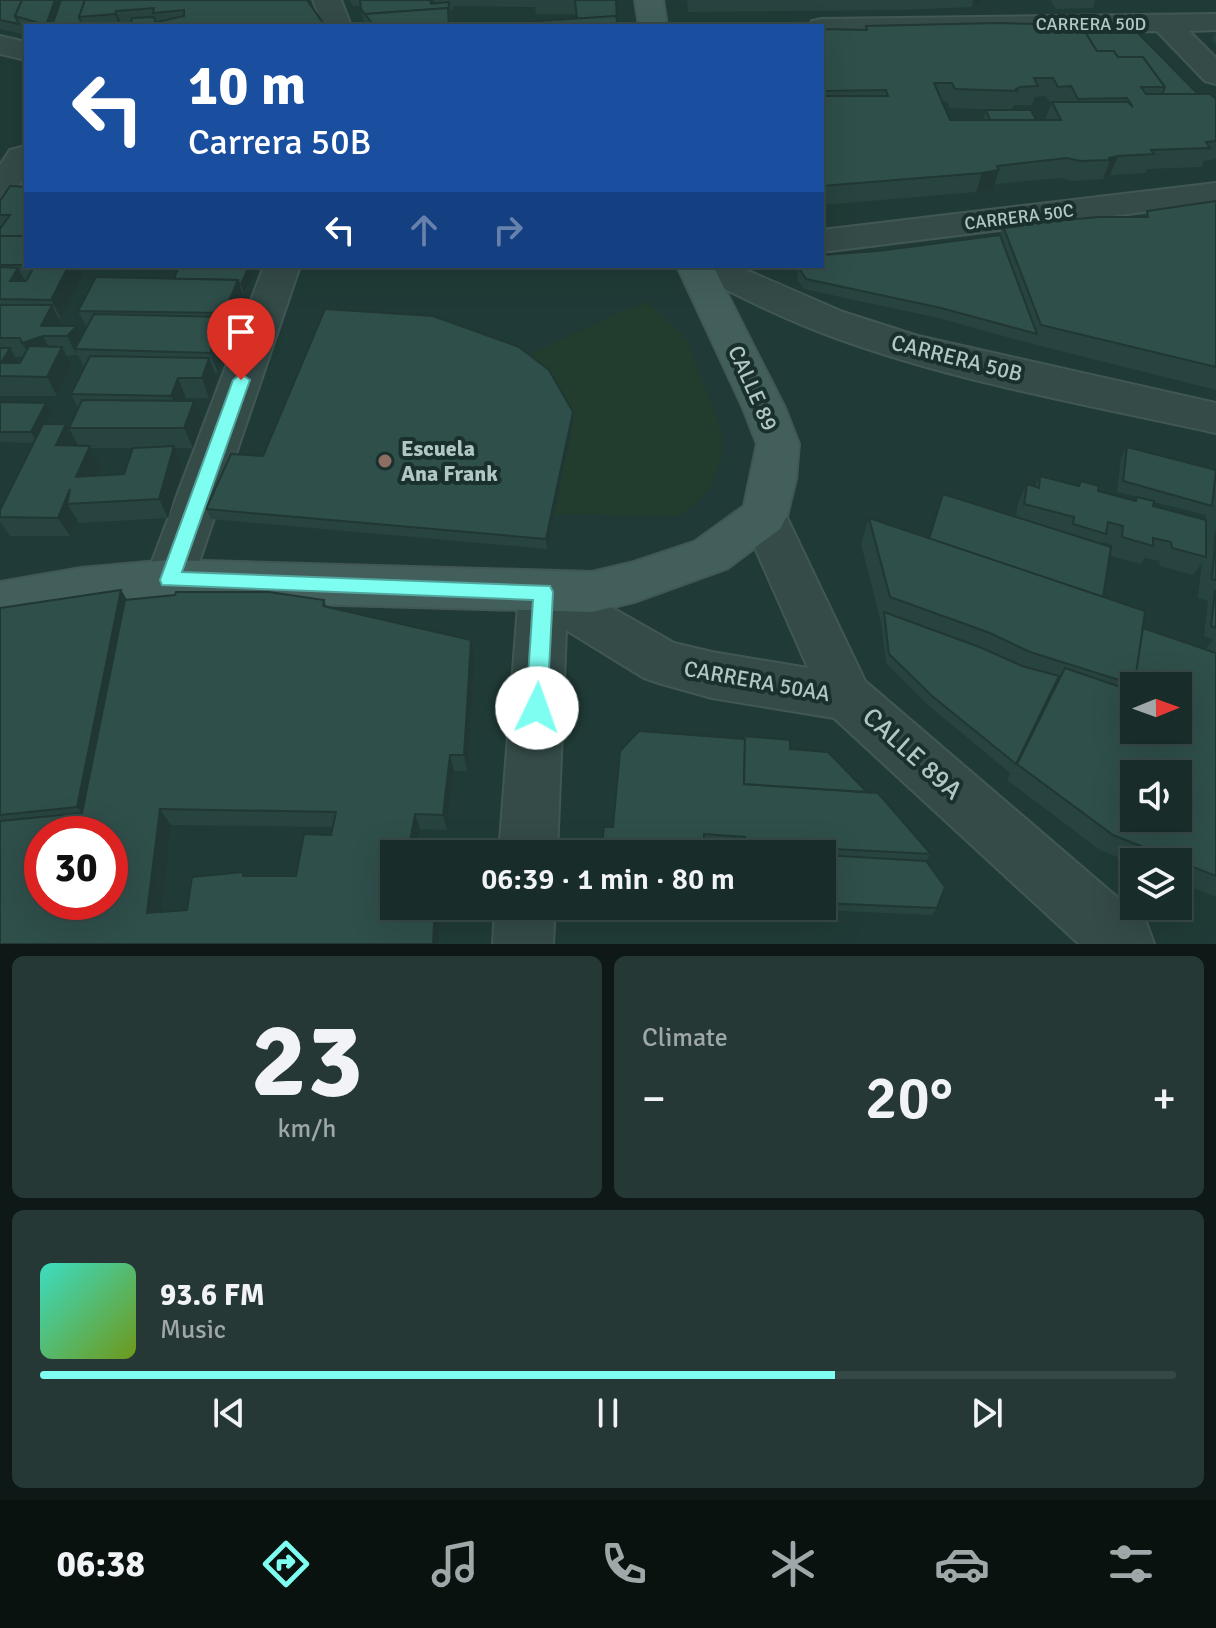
<!DOCTYPE html>
<meta charset="utf-8">
<style>
:root{--surface:#182c29;--page:#253835;--text:#f1f3f6;--muted:#9fa7a8;--line:#364846;--accent:#7efef1}
body{margin:0;font-family:Signika,sans-serif;background:var(--page);color:var(--text);height:100vh;display:flex;flex-direction:column;font-size:30px;white-space:nowrap}
*{box-sizing:border-box;margin:0}
p{font-size:26px;color:var(--muted)}
.icon{flex:none;width:44px;height:44px;fill:none;stroke:currentColor;stroke-width:2;stroke-linecap:round;stroke-linejoin:round}
.map{position:relative;height:944px;overflow:hidden}
.drawer{display:flex;flex-direction:column;gap:12px;padding:12px;background:#0d1817;flex:1}
.drawer>*{flex:none}
.guide{position:absolute;left:24px;top:24px;width:800px;height:244px;border-radius:0px;box-shadow:0 8px 32px #0002,0 0 0 2px var(--line);background:#1a4fa0;color:#fff;overflow:hidden}
.needle{width:52px;rotate:89deg}
.tools{position:absolute;left:1120px;top:672px;display:grid;gap:16px}
.tools a{display:grid;place-items:center;width:72px;height:72px;border-radius:0px;background:var(--surface);box-shadow:0 8px 32px #0002,0 0 0 2px var(--line);font-size:40px}
.speed{position:absolute;left:24px;top:816px;display:flex;gap:16px;font-size:40px;font-weight:700;text-align:center}
.speed>*{display:grid;place-content:center;width:104px;height:104px;border-radius:50%;background:var(--surface);box-shadow:0 8px 32px #0002,0 0 0 2px var(--line);line-height:1}
.speed .limit{border:12px solid #d22;background:#fff;color:#111}
.pin{position:absolute;display:grid;place-items:center;width:68px;height:68px;color:#fff;margin:-82px -34px;border-radius:50% 50% 50% 0;rotate:-45deg;box-shadow:0 0 8px #0007}
.pin .icon{rotate:45deg}
.me{position:absolute;width:88px;margin:-44px;rotate:3deg;stroke-linejoin:round;filter:drop-shadow(0 0 6px #0008)}
.turn{display:flex;align-items:center;gap:28px;height:168px;padding:0 32px;font-size:36px}
.turn .icon{width:104px;height:104px;stroke-width:2.5}
.turn b{display:block;font-size:56px;line-height:68px}
.lanes{display:flex;align-items:center;height:76px;padding:0 32px;background:#0003;justify-content:center;gap:40px;direction:ltr}
.lanes .off{opacity:.35}
.big{font-size:60px;font-weight:600;line-height:1.1}
.drawer .tile{flex:1;display:flex;flex-direction:column;justify-content:center;gap:12px;min-width:0;padding:0 28px;border-radius:12px;background:var(--page)}
.drawer .dial{align-items:center;gap:0}
.dial b{font-size:104px;line-height:1}
.song{display:flex;align-items:center;gap:24px}
.cover{width:96px;height:96px;border-radius:12px;background:linear-gradient(135deg,hsl(170 70% 55%),hsl(80 70% 35%))}
.played{height:8px;border-radius:4px;background:linear-gradient(90deg,var(--accent) 70%,var(--line) 70%)}
.keys{display:flex;justify-content:space-around;direction:ltr}
.heat{display:flex;justify-content:space-between;align-items:center;font-size:44px;direction:ltr}
.drawer .tiles{flex:1;display:grid;gap:12px;grid-template-columns:1fr 1fr}
.tile:last-child{grid-column:span 2}
.trip{position:absolute;left:380px;top:840px;width:456px;height:80px;border-radius:0px;background:var(--surface);box-shadow:0 8px 32px #0002,0 0 0 2px var(--line);font-weight:600;line-height:80px;text-align:center}
.menu{display:flex;height:128px;justify-content:space-around;align-items:center;background:#0a1210;color:var(--muted)}
.menu .icon{width:56px;height:56px}
.menu .on{color:var(--accent)}
.menu b{font-size:36px;color:var(--text)}
.map>svg:first-child{display:block}
</style>
<div class="map">
<svg width="1216" height="944" viewBox="0 0 1216 944">
<rect width="100%" height="100%" fill="#203b37"/>
<polygon fill="#223c2d" points="646,301 688,341 723,437 722,455 711,485 700,500 679,517 554,514 573,422 520,358"/>
<g fill="none" stroke-linecap="round" stroke-linejoin="round">
<g stroke="#415755" stroke-width="4">
<g id="street">
<polygon points="313,0 341,0 351,26 323,26"/>
<polygon points="1216,14 1216,30 1189,31 1216,58 1216,84 1205,81 1157,31 822,35 822,26 809,26 812,21 822,19"/>
<polygon points="0,36 26,42 26,60 0,54"/>
<polygon points="22,147 26,148 26,175 12,196 0,199 0,165 10,150"/>
<polygon points="1216,183 1216,203 822,252 822,230"/>
<polygon points="264,266 300,266 193,580 186,594 169,600 152,594 145,580"/>
<path d="M690 266H737L843 312 918 336 1216 403V433C1088 405 956 382 833 337 786 320 740 297 695 274Z"/>
<polygon points="764,498 780,503 865,681 1146,922 1154,944 1079,944 834,718 712,698 662,684 644,678 566,630 557,854 499,854 519,592 526,578 543,572 560,578 674,643 712,652 808,668 741,516 748,503"/>
<polygon points="495,906 555,906 553,944 493,944"/>
</g>
</g>
<g stroke="#415755" stroke-width="4">
<g id="secondary">
<polygon points="635,0 663,0 667,26 639,26"/>
<polygon points="677,266 713,266 785,408 799,444 796,479 787,516 780,529 728,568 634,602 592,612 169,600 81,608 0,622 0,582 81,568 169,560 592,572 634,562 694,542 744,506 757,444 743,408"/>
</g>
</g>
<use href="#street" fill="#344b48" fill-rule="evenodd"/>
<use href="#secondary" fill="#425f5c" fill-rule="evenodd"/>
</g>
<g fill="#284440" fill-rule="evenodd">
<polygon points="0,0 307,0 325,26 26,26 26,35 0,29"/>
<polygon points="350,0 430,0 431,4 436,3 433,0 616,0 576,19 575,4 575,14 536,14 535,7 453,6 453,10 450,10 450,26 367,26 363,19 361,6 353,6"/>
<polygon points="687,0 981,0 980,3 972,7 904,10 688,12"/>
<polygon points="1050,0 1111,0 1095,0 1093,8 1056,9"/>
<path d="M866 26 1036 28 1086 33 1198 94 1216 99V159L1204 161 1201 167 1147 169 1145 173 1110 175 1104 176 1103 179 1072 181 1060 178 995 184 993 190 976 192 822 205V29L865 30ZM1046 96 1051 104 1045 120H1036L1011 110 1014 105H1032L1035 97ZM947 101 950 108 1005 110H986L983 120H950L942 102Z"/>
<polygon points="1216,31 1216,44 1212,41"/>
<path d="M26 187V266H83L85 270 77 285 78 287 61 319H59L61 326 82 336 87 328 78 311 174 279 258 266 244 294H242L244 299 231 333H230L231 337 218 372H215L217 378 209 398H186L185 401 202 420 193 448H175L183 465 168 518 79 523 77 519 70 536H10L0 522V510L34 443 0 442V402L52 413 47 424H66L77 443 76 445H78L69 428 78 408 71 394 84 367 78 355 66 356 72 366 57 396H0V229L3 225H0V201ZM15 357H23L20 363H18ZM91 448H133L124 474 96 476 101 465Z"/>
<polygon points="1216,201 1216,390 1033,344 938,318 804,289 797,279 799,268 878,251 1000,235 1003,226 1144,217 1147,211"/>
<polygon points="573,422 547,549 211,519 206,509 263,456"/>
<path d="M1127 447 1216 470V897L1178 882V862H1134V864L1100 850 1007 780 1011 771 1010 773 928 705 886 663 881 622 861 544 869 518 928 538 943 494 1016 517 1018 503 1027 484 1035 487 1040 476 1134 501 1138 497 1117 492 1121 457ZM1154 502 1206 515V520L1153 506ZM1102 542 1112 545 1111 556 1141 564 1145 558 1159 561 1160 566 1193 575 1202 563 1198 598 1208 601 1204 636 1213 639 1206 649 1143 628 1103 597 1101 544Z"/>
<path d="M121 590 127 600H324L327 607 471 640 475 658 467 771H454L447 830 420 829 416 854H394L438 944H0V608ZM171 825 333 827 331 835 296 876H246L243 872 187 910 161 912Z"/>
<polygon points="790,749 867,792 931,854 926,861 937,908 932,915 798,909 794,921 742,917 742,912 741,914 653,906 822,906 822,854 601,854 613,827"/>
</g>
<g fill="#213734">
<polygon points="55,0 68,0 59,26 47,26"/>
<polygon points="973,0 981,0 980,3 972,7"/>
<polygon points="116,11 122,26 119,26 115,14"/>
<polygon points="1118,156 1110,175 1104,176 1110,160 1109,158"/>
<polygon points="999,170 993,190 976,192 982,173"/>
<polygon points="68,266 83,266 85,270 77,285"/>
<polygon points="249,266 258,266 244,294 241,284"/>
<polygon points="68,267 78,287 61,319 51,300"/>
<polygon points="18,268 28,287 20,300 10,281"/>
<polygon points="238,280 244,299 231,333 224,313"/>
<polygon points="52,305 62,325 56,336 41,326"/>
<polygon points="224,317 231,337 218,372 210,353"/>
<polygon points="77,326 87,345 75,349 77,356 67,336"/>
<polygon points="43,336 53,355 33,362 22,343"/>
<polygon points="62,347 72,366 57,396 47,377"/>
<polygon points="10,348 21,368 1,363"/>
<polygon points="209,358 217,378 209,398 202,378"/>
<polygon points="178,378 186,398 180,416 171,396"/>
<polygon points="194,401 202,420 193,448 184,428"/>
<polygon points="46,403 52,413 37,443 31,432"/>
<polygon points="573,412 573,422 547,549 546,539"/>
<polygon points="66,424 77,443 67,465 56,445"/>
<polygon points="90,446 101,465 87,496 76,477"/>
<polygon points="174,446 183,465 168,518 159,499"/>
<polygon points="70,489 67,504 77,519 70,536 58,518"/>
<polygon points="121,590 136,615 96,828 77,807"/>
<polygon points="471,640 475,658 467,771 464,755"/>
<polygon points="450,755 454,771 447,830 443,815"/>
<polygon points="160,809 171,825 160,926 147,913"/>
<polygon points="415,814 420,829 416,854 408,854"/>
<polygon points="435,906 440,906 438,944 433,944"/>
</g>
<g fill="#2f4f4b" stroke="#213734" stroke-width="2" fill-rule="evenodd">
<polygon points="0,0 22,0 15,16 19,24 0,20"/>
<polygon points="22,0 55,0 46,25 15,16"/>
<polygon points="61,0 85,0 79,17 82,25 120,23 119,26 52,26"/>
<polygon points="85,0 307,0 325,26 140,26 184,16 184,10 153,13 154,8 116,11 115,14 79,17"/>
<polygon points="360,0 430,0 431,4 449,2 448,17 448,8 365,14 361,9"/>
<polygon points="575,0 616,0 617,22 616,16 577,19"/>
<polygon points="448,8 449,26 374,26 365,14"/>
<polygon points="616,16 618,26 463,26"/>
<polygon points="154,17 156,22 140,26 130,26 132,18"/>
<path d="M997 23 1034 24 1036 28 1082 27 1097 51H1114L1118 57H1143L1165 87H1141L1146 94H1210L1216 99V141L1206 142 1210 148 1151 150 1154 154 1118 156 1109 158 1110 160 1080 161 1067 158 997 166 999 170 982 173 822 186V96H888L886 90 822 91V29L867 30 866 26ZM1034 78H1053L1058 87 1071 86 1078 99 1127 98 1133 107 1128 102H1052L1061 120H950L934 83H952L955 89 1017 91 1016 89 1020 87 1038 86Z"/>
<polygon points="1086,33 1138,33 1198,94 1162,94 1165,87 1143,57 1118,57 1114,51 1097,51"/>
<polygon points="986,110 1031,110 1036,120 990,120"/>
<polygon points="10,186 26,187 26,236 0,236 0,229 10,215 0,215 0,201"/>
<polygon points="1216,201 1216,367 1041,325 1003,226 1098,217 1148,217 1147,211"/>
<polygon points="1000,235 1037,334 941,308 806,279 799,268 800,266 822,266 822,255 878,251"/>
<rect x="0" y="236" width="26" height="29"/>
<polygon points="179,266 249,266 241,284 239,284 238,280 174,279"/>
<polygon points="0,267 18,268 10,281 26,281 34,267 68,267 51,300 0,299"/>
<polygon points="96,277 238,280 224,313 78,311"/>
<polygon points="0,305 52,305 41,326 77,326 67,336 43,336 22,343 20,338 0,338"/>
<polygon points="325,309 433,316 519,347 549,370 573,412 546,539 206,509 231,454 263,456"/>
<polygon points="94,314 224,317 210,353 75,349"/>
<polygon points="29,346 62,347 47,377 0,376 0,348 10,348 1,363 20,363"/>
<polygon points="90,356 209,358 202,378 178,378 171,396 71,394"/>
<polygon points="82,400 194,401 184,428 69,428"/>
<polygon points="0,402 46,403 31,432 0,432"/>
<polygon points="43,424 66,424 56,445 90,446 76,477 124,474 133,448 174,446 159,499 67,504 70,489 58,518 0,517 0,510"/>
<polygon points="1127,447 1216,470 1212,506 1123,481"/>
<polygon points="1040,476 1079,486 1081,481 1099,486 1098,491 1136,501 1137,497 1154,501 1153,506 1206,520 1206,557 1172,548 1171,542 1153,538 1153,546 1122,537 1123,526 1108,522 1106,534 1073,524 1074,517 1024,504 1027,484 1039,488"/>
<polygon points="943,494 1111,547 1103,597 929,539"/>
<polygon points="869,518 1145,611 1135,685 1030,652 990,633 890,597"/>
<polygon points="1216,531 1216,580 1212,579"/>
<polygon points="121,590 77,807 0,815 0,608"/>
<polygon points="1215,591 1216,591 1216,628 1211,626"/>
<path d="M176 592H269L324 600 323 606 471 640 464 755H450L443 815 415 814 408 854H394V906H435L433 944H0V821L82 813 125 600 175 595ZM160 809 336 812 331 835 304 834 296 876H243V872L192 877 187 910 147 913ZM42 834H110V902H42Z"/>
<polygon points="884,612 982,648 1022,666 1059,676 1016,764 932,696 889,654"/>
<path d="M1143 628 1216 653V876L1113 835 1017 764 1065 668 1132 691 1134 687V730H1178V686H1134ZM1134 774H1178V818H1134Z"/>
<polygon points="639,731 745,739 744,784 878,793 931,854 796,847 796,854 745,854 745,837 704,834 704,854 601,854 604,827 613,827 620,751"/>
<polygon points="743,736 790,740 790,749 828,752 867,792 744,784 745,739 743,739"/>
<polygon points="704,841 743,844 743,854 704,854"/>
<polygon points="822,855 926,861 945,887 937,908 822,903"/>
</g>
<polygon fill="#7efef1" stroke="#52a59d" stroke-width="2" points="241,374 250,380 182,572 550,586 553,592 547,708 544,715 537,718 529,715 526,708 533,600 162,585 160,580 233,380"/>
<circle fill="#8d6e63" stroke="#1a302d" stroke-width="3" cx="385" cy="461" r="8"/>
<g text-anchor="middle" dominant-baseline="central" stroke-width="8" stroke-linejoin="round" paint-order="stroke">
<g font-size="18" fill="#afc7c5" stroke="#1a302d">
<text x="1091" y="24">CARRERA 50D</text>
<text transform="translate(1019 217) rotate(-7)">CARRERA 50C</text>
</g>
<g font-size="22" fill="#afc7c5" stroke="#1a302d">
<text transform="translate(957 358) rotate(14)">CARRERA 50B</text>
<text transform="translate(753 388) rotate(66)">CALLE 89</text>
<text transform="translate(757 681) rotate(10)">CARRERA 50AA</text>
</g>
<g font-size="22" font-weight="bold" fill="#afc7c5" stroke="#1a302d" text-anchor="start">
<text x="401" y="448">Escuela<tspan x="401" dy="25">Ana Frank</tspan></text>
</g>
<g font-size="26" fill="#afc7c5" stroke="#1a302d">
<text transform="translate(912 754) rotate(42)">CALLE 89A</text>
</g>
</g>
</svg>
<div class="tools">
<a><svg class="needle" viewBox="-14 -14 28 28"><path d="M0-13l5 13h-10z" fill="#e53935"/><path d="M0 13l5-13h-10z" fill="#9fa7a8"/></svg></a>
<a><svg class="icon" aria-label="sound" viewBox="0 0 24 24"><path d="M4 9h4l5-4v14l-5-4H4zM17 9q2 3 0 6"/></svg></a>
<a><svg class="icon" aria-label="layers" viewBox="0 0 24 24"><path d="M12 4l9 5-9 5-9-5zM3 14l9 5 9-5"/></svg></a>
</div>
<div class="speed"><div class="limit">30</div></div>
<div class="pin" style="left:241px;top:380px;background:#d93025"><svg class="icon" aria-label="arrive" viewBox="0 0 24 24"><path d="M6 21V4h12l-3 4 3 4H6"/></svg></div>
<svg class="me" style="left:537px;top:708px" viewBox="-20 -20 40 40"><circle r="19" fill="#fff"/><path d="M0-13L10 11 0 6-10 11z" fill="#7efef1"/></svg>
<div class="trip">06:39 · 1 min · 80 m</div>
<div class="guide">
<div class="turn"><svg class="icon" aria-label="left" viewBox="0 0 24 24"><path d="M17 20v-9H6M10 6l-5 5 5 5"/></svg><div><b>10 m</b>Carrera 50B</div></div>
<div class="lanes"><svg class="icon" aria-label="left" viewBox="0 0 24 24"><path d="M17 20v-9H6M10 6l-5 5 5 5"/></svg><svg class="icon off" aria-label="ahead" viewBox="0 0 24 24"><path d="M12 20V5M6 11l6-6 6 6"/></svg><svg class="icon off" aria-label="right" viewBox="0 0 24 24"><path d="M7 20v-9h11M14 6l5 5-5 5"/></svg></div>
</div>
</div>
<section class="drawer">
<div class="tiles">
<div class="tile dial"><b>23</b><p>km/h</p></div>
<div class="tile"><p>Climate</p>
<div class="heat"><a>−</a><b class="big">20°</b><a>+</a></div>
</div>
<div class="tile">
<div class="song"><i class="cover"></i><div><b>93.6 FM</b><p>Music</p></div></div>
<div class="played"></div>
<div class="keys"><svg class="icon" aria-label="previous" viewBox="0 0 24 24"><path d="M18 5L8 12l10 7zM5 5v14"/></svg><svg class="icon" aria-label="pause" viewBox="0 0 24 24"><path d="M8 5v14M16 5v14"/></svg><svg class="icon" aria-label="next" viewBox="0 0 24 24"><path d="M6 5l10 7-10 7zM19 5v14"/></svg></div>
</div>
</div>
</section>
<nav class="menu">
<b>06:38</b>
<svg class="icon on" aria-label="directions" viewBox="0 0 24 24"><path d="M12 3l9 9-9 9-9-9zM9 14v-3h6M13 9l2 2-2 2"/></svg>
<svg class="icon" aria-label="music" viewBox="0 0 24 24"><path d="M9 18V5l10-2v13"/><circle cx="6" cy="18" r="3"/><circle cx="16" cy="16" r="3"/></svg>
<svg class="icon" aria-label="phone" viewBox="0 0 24 24"><path d="M5 4h4l2 5-3 2q2 4 5 5l2-3 5 2v4C11 20 4 13 5 4z"/></svg>
<svg class="icon" aria-label="climate" viewBox="0 0 24 24"><path d="M12 3v18M4 7l16 10M4 17L20 7"/></svg>
<svg class="icon" aria-label="car" viewBox="0 0 24 24"><path d="M5 17H2v-5l4-1 3-4h7l3 4 3 1v5h-3M9 17h6M6 11h13"/><circle cx="7" cy="17" r="2"/><circle cx="17" cy="17" r="2"/></svg>
<svg class="icon" aria-label="filters" viewBox="0 0 24 24"><path d="M4 7h16M4 17h16"/><circle cx="9" cy="7" r="2"/><circle cx="15" cy="17" r="2"/></svg>
</nav>
